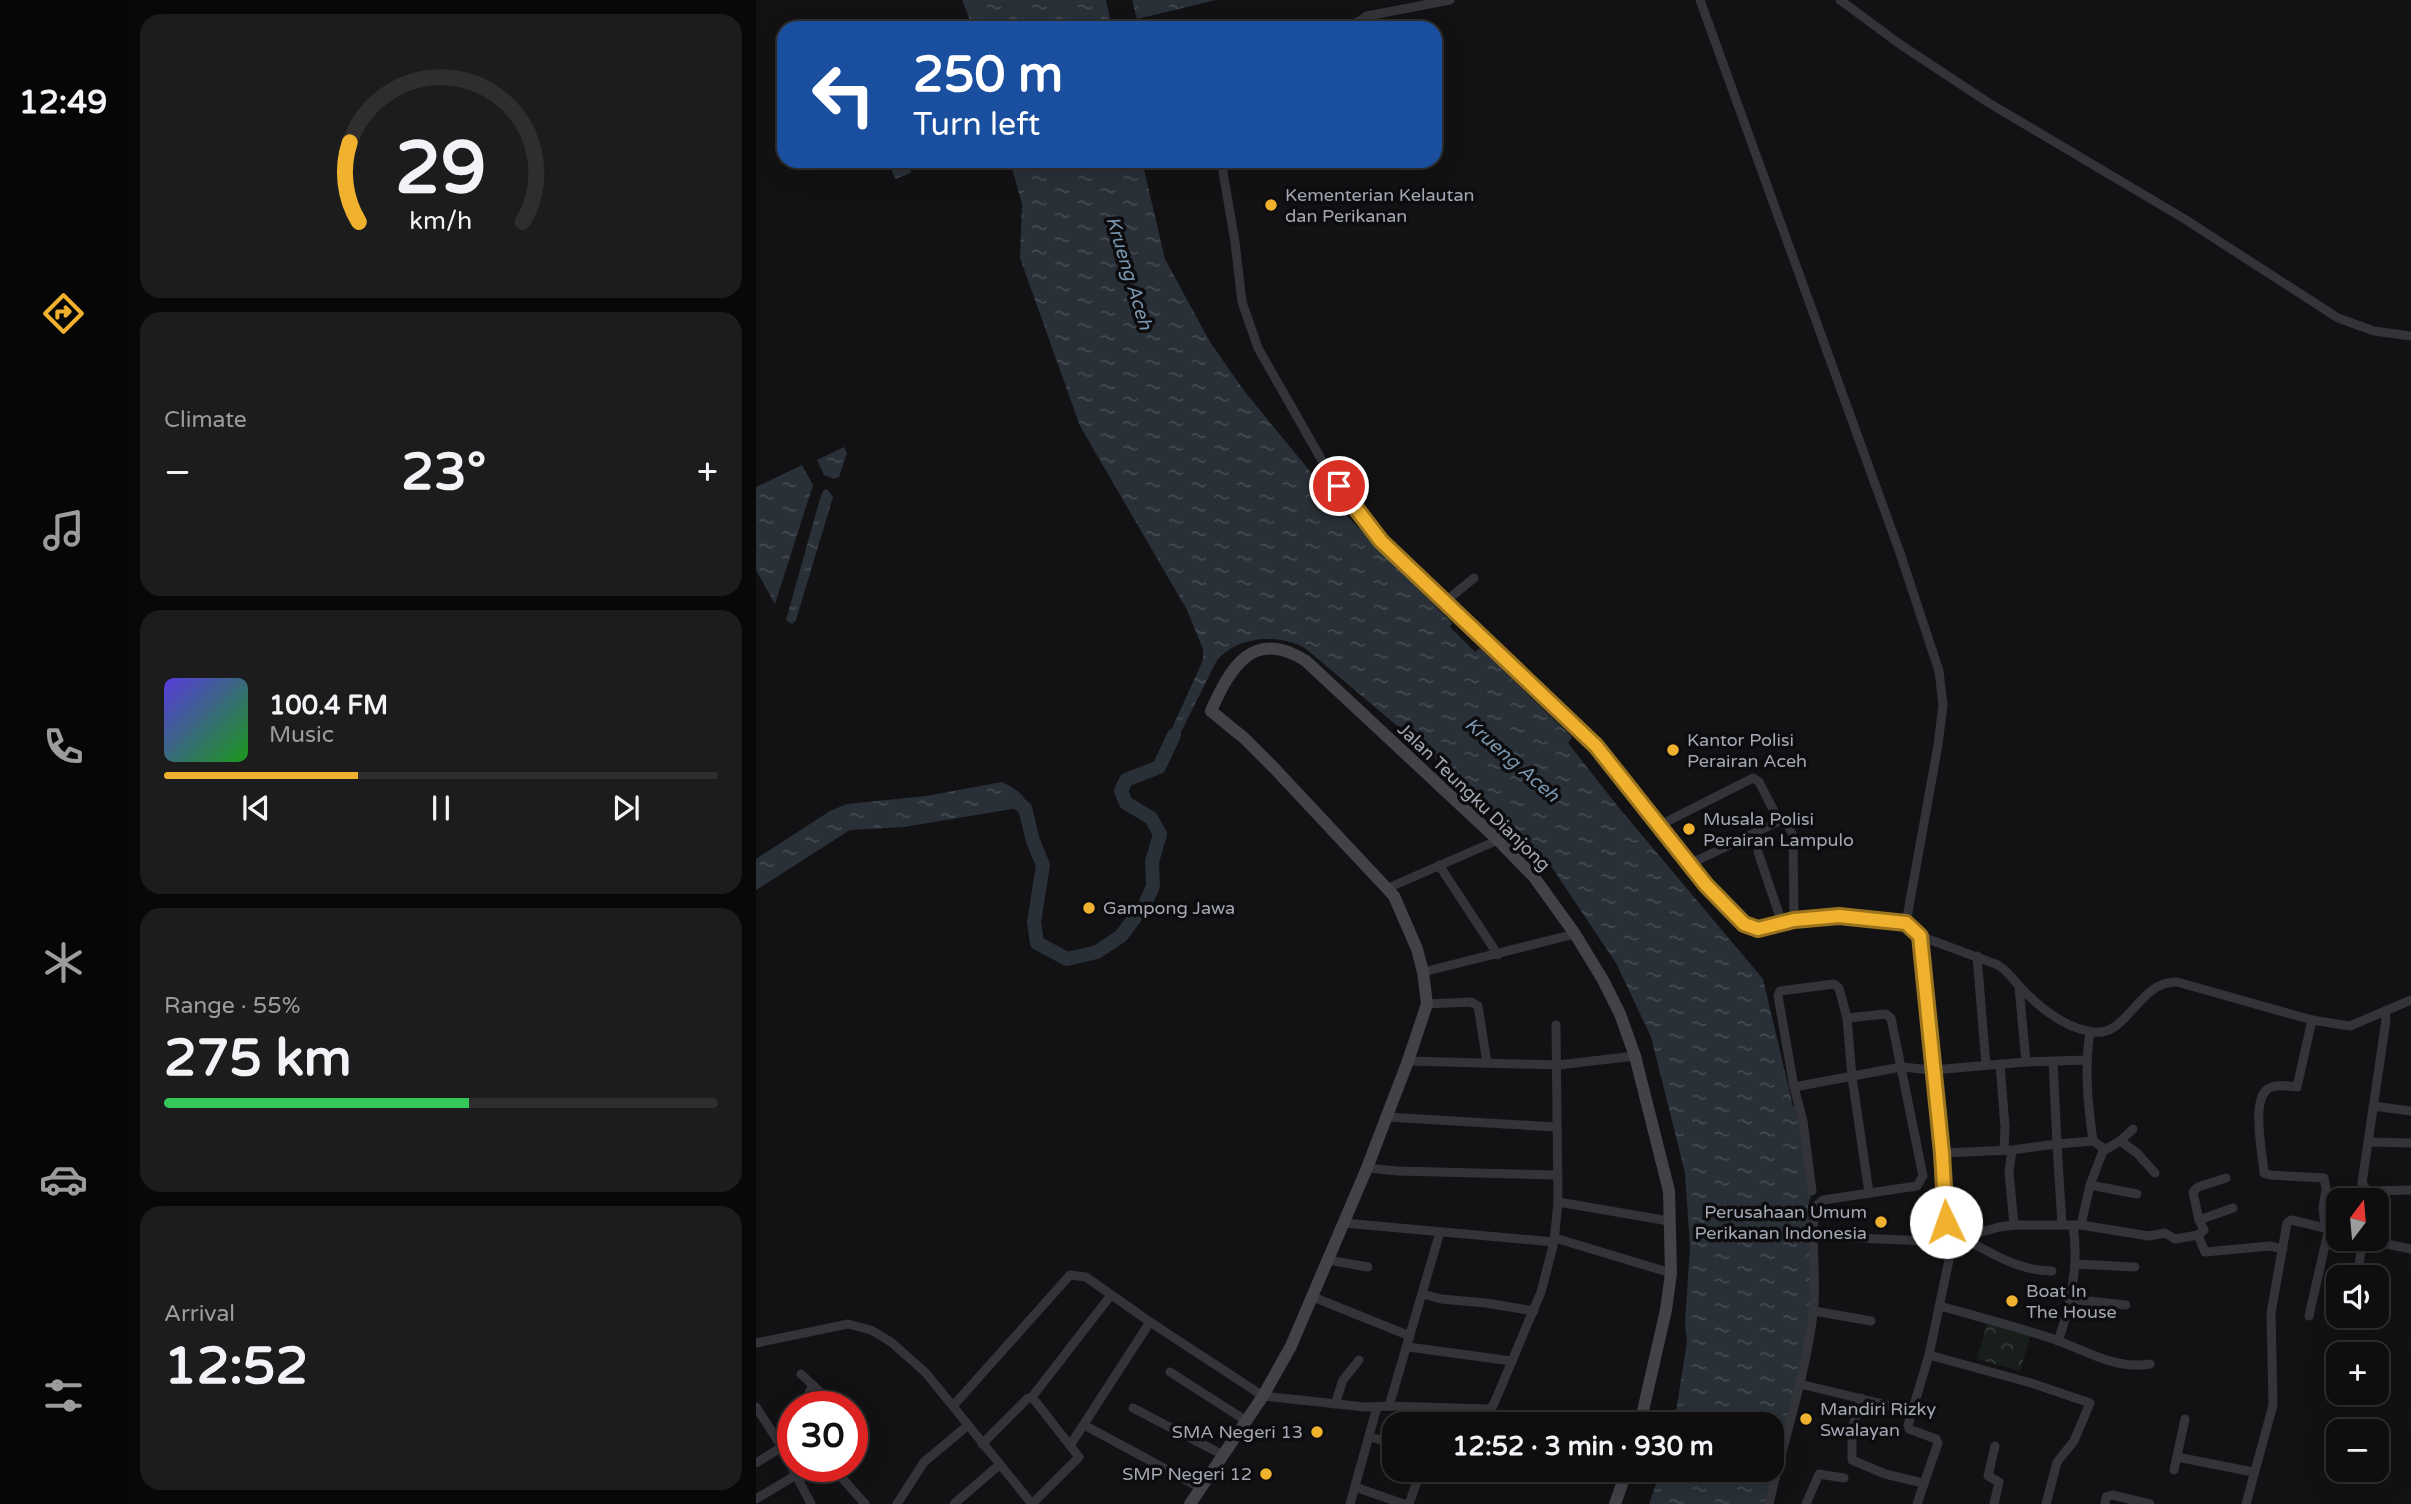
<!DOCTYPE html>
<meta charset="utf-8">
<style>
:root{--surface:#0e0e0f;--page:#1c1c1d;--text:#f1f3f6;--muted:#9b9c9e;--line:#2e2e2f;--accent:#f0b22e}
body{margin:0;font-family:"Varela Round",sans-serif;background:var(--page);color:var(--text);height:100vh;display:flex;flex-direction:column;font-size:26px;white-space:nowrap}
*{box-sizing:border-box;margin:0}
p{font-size:23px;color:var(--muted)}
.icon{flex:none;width:38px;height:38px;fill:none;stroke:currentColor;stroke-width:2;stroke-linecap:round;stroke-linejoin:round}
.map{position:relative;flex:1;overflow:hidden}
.sheet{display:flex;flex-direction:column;gap:14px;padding:14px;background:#080808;width:630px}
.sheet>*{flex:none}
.top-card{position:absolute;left:21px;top:21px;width:665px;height:147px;border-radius:21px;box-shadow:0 7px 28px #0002,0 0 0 2px var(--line);background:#1a4fa0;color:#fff;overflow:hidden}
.needle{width:46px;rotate:16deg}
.tools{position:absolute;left:1570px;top:1188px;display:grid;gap:14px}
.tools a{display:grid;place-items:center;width:63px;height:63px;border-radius:14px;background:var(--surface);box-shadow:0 7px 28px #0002,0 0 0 2px var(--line);font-size:35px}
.speed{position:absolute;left:21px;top:1391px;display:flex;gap:14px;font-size:35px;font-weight:700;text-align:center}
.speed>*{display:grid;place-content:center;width:91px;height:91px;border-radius:50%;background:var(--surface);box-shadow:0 7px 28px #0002,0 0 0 2px var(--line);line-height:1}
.speed .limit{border:10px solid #d22;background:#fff;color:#111}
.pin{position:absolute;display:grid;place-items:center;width:60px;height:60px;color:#fff;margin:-30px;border:4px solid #fff;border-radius:50%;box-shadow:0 2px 7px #0007}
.me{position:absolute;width:77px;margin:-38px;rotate:357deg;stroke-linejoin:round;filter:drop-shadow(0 0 5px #0008)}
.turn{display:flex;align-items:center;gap:24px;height:147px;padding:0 21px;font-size:32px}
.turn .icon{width:91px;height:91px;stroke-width:2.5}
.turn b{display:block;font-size:49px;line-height:60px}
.big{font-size:52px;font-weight:700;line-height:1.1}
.sheet .tile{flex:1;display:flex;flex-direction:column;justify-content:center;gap:10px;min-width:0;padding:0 24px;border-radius:21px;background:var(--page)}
.sheet .dial{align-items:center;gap:0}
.dial svg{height:182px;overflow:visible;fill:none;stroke:var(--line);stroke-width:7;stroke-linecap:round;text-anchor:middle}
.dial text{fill:var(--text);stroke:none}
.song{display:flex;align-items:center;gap:21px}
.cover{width:84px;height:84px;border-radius:10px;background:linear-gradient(135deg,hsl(250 70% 55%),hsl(120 70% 35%))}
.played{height:7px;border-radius:4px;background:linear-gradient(90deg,var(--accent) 35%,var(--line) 35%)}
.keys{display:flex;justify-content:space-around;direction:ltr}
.heat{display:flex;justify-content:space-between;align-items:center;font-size:38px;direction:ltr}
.charge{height:10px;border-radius:5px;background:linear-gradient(90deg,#34c759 55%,var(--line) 0)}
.trip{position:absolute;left:626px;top:1412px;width:402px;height:70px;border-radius:21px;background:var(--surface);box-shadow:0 7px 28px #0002,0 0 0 2px var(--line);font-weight:700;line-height:70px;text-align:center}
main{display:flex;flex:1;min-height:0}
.menu{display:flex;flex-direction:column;width:126px;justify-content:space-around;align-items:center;background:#060606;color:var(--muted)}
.menu .icon{width:49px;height:49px}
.menu .active{color:var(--accent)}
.menu b{font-size:32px;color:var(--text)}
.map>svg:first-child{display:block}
</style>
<main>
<nav class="menu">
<b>12:49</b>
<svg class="icon active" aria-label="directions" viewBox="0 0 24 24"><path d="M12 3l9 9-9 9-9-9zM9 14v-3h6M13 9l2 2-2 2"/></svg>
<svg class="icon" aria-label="music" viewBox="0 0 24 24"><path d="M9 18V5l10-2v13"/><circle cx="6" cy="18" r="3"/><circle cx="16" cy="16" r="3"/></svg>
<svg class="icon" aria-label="phone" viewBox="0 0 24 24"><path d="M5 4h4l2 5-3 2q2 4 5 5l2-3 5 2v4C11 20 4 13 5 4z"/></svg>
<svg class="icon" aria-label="climate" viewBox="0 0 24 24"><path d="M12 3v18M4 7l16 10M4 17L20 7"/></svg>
<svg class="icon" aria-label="car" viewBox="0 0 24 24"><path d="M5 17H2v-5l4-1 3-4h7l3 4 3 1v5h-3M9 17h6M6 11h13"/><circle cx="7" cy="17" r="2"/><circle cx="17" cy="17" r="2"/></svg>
<svg class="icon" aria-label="filters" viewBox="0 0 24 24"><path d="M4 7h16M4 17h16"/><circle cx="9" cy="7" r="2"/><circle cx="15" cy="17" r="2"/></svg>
</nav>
<section class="sheet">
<div class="tile dial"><svg viewBox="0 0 100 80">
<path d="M14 69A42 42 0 1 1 86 69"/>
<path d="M14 69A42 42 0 0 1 10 34" stroke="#f0b22e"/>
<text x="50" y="56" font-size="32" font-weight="700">29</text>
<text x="50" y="72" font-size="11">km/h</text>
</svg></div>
<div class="tile"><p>Climate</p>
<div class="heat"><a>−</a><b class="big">23°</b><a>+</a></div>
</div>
<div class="tile">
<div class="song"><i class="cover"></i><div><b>100.4 FM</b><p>Music</p></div></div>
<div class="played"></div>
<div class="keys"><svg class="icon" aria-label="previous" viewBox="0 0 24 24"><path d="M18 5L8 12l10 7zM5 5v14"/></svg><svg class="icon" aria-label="pause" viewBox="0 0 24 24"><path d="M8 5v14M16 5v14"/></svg><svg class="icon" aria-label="next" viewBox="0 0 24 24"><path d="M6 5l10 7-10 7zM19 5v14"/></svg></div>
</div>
<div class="tile"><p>Range · 55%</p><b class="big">275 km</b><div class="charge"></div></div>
<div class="tile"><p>Arrival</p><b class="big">12:52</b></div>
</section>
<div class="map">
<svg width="1655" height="1504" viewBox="0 0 1655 1504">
<defs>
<pattern id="park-crowns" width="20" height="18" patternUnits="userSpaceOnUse" patternTransform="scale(1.75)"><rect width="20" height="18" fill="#181e19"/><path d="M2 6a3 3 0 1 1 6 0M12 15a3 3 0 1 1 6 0" fill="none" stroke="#373c38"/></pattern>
<pattern id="water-ripples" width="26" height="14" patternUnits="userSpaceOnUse" patternTransform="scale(1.75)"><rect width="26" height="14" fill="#293037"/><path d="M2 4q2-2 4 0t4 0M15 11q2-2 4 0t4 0" fill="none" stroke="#454b52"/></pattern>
</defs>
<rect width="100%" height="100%" fill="#121214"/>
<polygon fill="url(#park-crowns)" points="1232,1321 1275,1333 1264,1371 1221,1359"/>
<g fill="url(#water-ripples)">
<polygon points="206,0 350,0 356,28 217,28"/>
<polygon points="376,0 460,0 381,19"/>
<polygon points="132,161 153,161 155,173 139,179"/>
<path d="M254 161H386L409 259 454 342 489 392 589 514 696 623 694 627 719 652 724 648 816 737 812 743 864 809 1007 979 1037 1106 1043 1110 1055 1196 1052 1206 1058 1299 1043 1380 1009 1504H893L905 1470H1017V1424H918L931 1342 929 1324 934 1247 929 1173 895 1037 860 963 797 869 759 831 678 757 549 648C522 633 479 636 460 662L415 752 407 748 447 660V649L431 610 324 426 264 258 266 204Z"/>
<polygon points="88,447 91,453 83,477 78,479 68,475 61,460"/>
<polygon points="46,465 57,485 19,604 0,570 0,487"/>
<polygon points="71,489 77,497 40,620 36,624 30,620 65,495 68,490"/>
<path d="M246 782C260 789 268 794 274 809H256L148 827 94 830 0 890V859L74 811 91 804 170 796Z"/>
</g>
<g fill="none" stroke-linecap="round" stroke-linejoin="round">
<polyline stroke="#293037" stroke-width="14" points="253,799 256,799 269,808 277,841 287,865 278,922 281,943 311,959 341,952 365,936 389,904 397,886 396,862 404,834 395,818 370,803 365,791 370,780 403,767 418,735"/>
<g stroke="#333439" stroke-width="9">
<polyline points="944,0 1144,553 1183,671 1187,705 1182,745 1150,923"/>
<polyline points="1084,0 1145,45 1233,103 1427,218 1582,318 1618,331 1655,336"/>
<polyline points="592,28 611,16 694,0"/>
<polyline points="469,161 467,172 479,242 486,302 502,348 568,464 615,530 840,745 959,896 988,924 1002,929 1038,920 1083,916 1150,923 1164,936"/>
<polyline points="690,601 718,578"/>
<polyline points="904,825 997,778 1003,782 1023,821"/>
<polyline points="1002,852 1026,923"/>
<polyline points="934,864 1029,818 1037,836 1038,920"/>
<polyline points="683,865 742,955"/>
<polyline points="632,888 742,840"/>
<polyline points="1221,956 1230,1065"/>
<polyline points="667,972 819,934"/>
<polyline points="1263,987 1270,1062"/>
<polyline points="671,1004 715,1002 722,1006 731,1063"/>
<polyline points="1629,1011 1630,1020 1606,1183 1611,1191 1655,1190"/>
<path d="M1556 1020 1541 1087C1532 1086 1522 1084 1513 1088 1494 1099 1507 1154 1508 1173L1514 1175 1568 1178 1570 1189 1567 1208 1569 1227"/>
<path d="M1334 1032C1328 1068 1332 1105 1337 1141"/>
<polyline points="652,1061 802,1065 879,1056"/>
<polyline points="1244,1064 1249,1127 1248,1149"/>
<polyline points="1038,1087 1047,1121 1056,1191"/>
<polyline points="1617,1106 1655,1111"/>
<polyline points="630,1117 800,1127"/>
<polyline points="1364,1141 1381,1153 1399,1173"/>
<polyline points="1612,1142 1655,1143"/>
<polyline points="1256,1150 1253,1172 1258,1225"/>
<polyline points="1347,1151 1364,1141 1377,1129"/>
<polyline points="1186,1153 1256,1150 1301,1144 1297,1061"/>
<polyline points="611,1168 642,1171 802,1175"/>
<polyline points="1334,1185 1381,1194"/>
<polyline points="1113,1193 1096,1077 1091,1018 1083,988 1078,984 1024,991 1022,996 1038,1087 1145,1067 1177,1070 1270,1062 1331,1060"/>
<polyline points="802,1202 913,1221"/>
<polyline points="1443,1220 1477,1208"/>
<polyline points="588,1223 798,1242"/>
<polyline points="1306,1225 1301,1144 1337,1141 1346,1147 1347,1151 1334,1185 1325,1225"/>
<polyline points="1442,1235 1448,1230 1443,1220 1437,1192 1442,1187 1470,1178"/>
<polyline points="1059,1236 1191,1242 1243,1227 1258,1225 1325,1225 1393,1236 1409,1233 1419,1239 1442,1235 1449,1252 1514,1246 1527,1249"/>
<polyline points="799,1238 915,1273"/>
<path d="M1209 1239C1237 1254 1263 1271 1296 1271"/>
<polyline points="1607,1239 1655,1249"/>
<polyline points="572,1260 612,1267"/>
<polyline points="1319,1264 1379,1267"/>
<polyline points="1601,1278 1607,1239"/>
<polyline points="667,1294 685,1299 730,1303 778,1311"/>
<polyline points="557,1297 654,1336"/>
<polyline points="1313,1299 1370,1305"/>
<path d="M1184 1306C1223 1317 1262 1327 1300 1340 1331 1351 1360 1370 1394 1364"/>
<polyline points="1058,1311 1115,1321"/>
<polyline points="1553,1316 1573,1228"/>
<path d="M1302 1341C1315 1305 1323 1264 1317 1225"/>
<polyline points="0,1343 92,1324 115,1330 135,1342 170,1373 276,1504"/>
<polyline points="652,1347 756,1361"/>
<polyline points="1173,1355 1275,1383 1334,1403 1318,1441 1301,1462 1290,1504"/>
<polyline points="414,1372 489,1420"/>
<polyline points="45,1374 80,1407"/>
<polyline points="1044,1384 1156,1411"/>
<polyline points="1105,1398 1096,1429 1096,1460 1129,1474 1167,1483"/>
<polyline points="579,1404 587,1380 603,1360"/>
<polyline points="197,1406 314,1275 330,1277 394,1322 507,1396 609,1407 633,1406 732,1409 737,1406 785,1292 798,1242 802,1202 800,1025"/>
<polyline points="633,1406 684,1232"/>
<polyline points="0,1407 24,1444 55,1504"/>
<polyline points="46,1407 57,1385"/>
<polyline points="377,1408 467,1455"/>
<polyline points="328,1425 445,1488"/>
<polyline points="614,1437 639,1444"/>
<polyline points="226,1444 271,1399 276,1397 355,1295"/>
<polyline points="315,1444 394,1322"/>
<polyline points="1421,1457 1497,1472"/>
<polyline points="0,1463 26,1447 37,1425"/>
<polyline points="1418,1470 1429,1419"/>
<polyline points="80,1471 109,1504"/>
<polyline points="599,1487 648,1504"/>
<polyline points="0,1499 40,1475"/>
<polyline points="141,1504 168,1462 211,1426"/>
<polyline points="198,1504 243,1465"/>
<polyline points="276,1504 323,1457 276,1397"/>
<polyline points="594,1504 621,1407"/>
<polyline points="653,1504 665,1470"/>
<path d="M1013 1504C1027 1441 1049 1379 1057 1314 1062 1279 1053 1240 1060 1206L1067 1200 1161 1186 1167 1176 1135 1018 1130 1014 1091 1018"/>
<polyline points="1050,1504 1063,1474 1088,1478"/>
<path d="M1161 1504 1182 1443 1180 1439 1153 1429 1152 1425 1173 1355 1194 1255 1191 1242 1186 1153 1164 936 1242 965C1252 971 1257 980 1265 988 1284 1008 1308 1028 1337 1032 1372 1037 1382 981 1421 982L1556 1020 1594 1026 1655 1000"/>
<polyline points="1238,1504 1243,1482 1232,1476 1239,1446"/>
<polyline points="1349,1504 1350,1497 1356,1495 1394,1504"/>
<polyline points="1490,1504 1517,1405 1515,1313 1531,1223 1535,1220 1582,1231"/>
</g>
<g stroke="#414349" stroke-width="12">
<path d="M434 1504 507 1396 535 1346 611 1168 652 1061 671 1004 667 972 661 949 638 896 519 769 488 738 455 711C474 668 497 627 550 661L742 840 778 877 819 934 847 980 864 1014 879 1056 913 1191 915 1273 910 1310 884 1424"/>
<polyline points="859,1504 871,1470"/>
</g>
</g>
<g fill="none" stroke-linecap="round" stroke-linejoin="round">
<g stroke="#9c741e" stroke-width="18">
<polyline id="route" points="583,486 625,541 840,746 950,885 988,924 1002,929 1038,920 1083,916 1150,923 1164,936 1186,1153 1190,1222"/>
</g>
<use href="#route" stroke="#f0b22e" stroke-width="12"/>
</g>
<g fill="#f0b22e" stroke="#0d0d0f" stroke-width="2.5">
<circle cx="515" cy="205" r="7"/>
<circle cx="917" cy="750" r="7"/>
<circle cx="933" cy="829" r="7"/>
<circle cx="333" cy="908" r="7"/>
<circle cx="1125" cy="1222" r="7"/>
<circle cx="1256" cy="1301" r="7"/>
<circle cx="1050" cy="1419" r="7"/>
<circle cx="561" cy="1432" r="7"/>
<circle cx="510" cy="1474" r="7"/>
</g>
<g text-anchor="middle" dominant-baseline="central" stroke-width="7" stroke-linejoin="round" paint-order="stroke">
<g font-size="18" fill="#a4a8b4" stroke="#0d0d0f" text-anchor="start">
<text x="529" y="195">Kementerian Kelautan<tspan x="529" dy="21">dan Perikanan</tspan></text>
<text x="931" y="740">Kantor Polisi<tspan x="931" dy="21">Perairan Aceh</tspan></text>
<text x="947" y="819">Musala Polisi<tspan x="947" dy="21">Perairan Lampulo</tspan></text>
<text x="347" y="908">Gampong Jawa</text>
<text x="1111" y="1212" text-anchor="end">Perusahaan Umum<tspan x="1111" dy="21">Perikanan Indonesia</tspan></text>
<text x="1270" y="1291">Boat In<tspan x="1270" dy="21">The House</tspan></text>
<text x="1064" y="1409">Mandiri Rizky<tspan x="1064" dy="21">Swalayan</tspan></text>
<text x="547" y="1432" text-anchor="end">SMA Negeri 13</text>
<text x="496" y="1474" text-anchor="end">SMP Negeri 12</text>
</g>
<g font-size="18" fill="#a4a8b4" stroke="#0d0d0f">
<text transform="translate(718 797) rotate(44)">Jalan Teungku Dianjong</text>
</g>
<g font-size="19" font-style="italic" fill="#7a96b0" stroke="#0d0d0f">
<text transform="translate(373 273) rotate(73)">Krueng Aceh</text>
<text transform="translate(756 760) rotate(41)">Krueng Aceh</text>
</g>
</g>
</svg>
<div class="tools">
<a><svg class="needle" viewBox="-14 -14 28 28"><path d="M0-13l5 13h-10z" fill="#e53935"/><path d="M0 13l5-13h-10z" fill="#9b9c9e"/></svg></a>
<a><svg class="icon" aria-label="sound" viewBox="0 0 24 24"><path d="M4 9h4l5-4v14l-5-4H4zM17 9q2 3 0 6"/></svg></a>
<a>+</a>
<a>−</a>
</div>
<div class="speed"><div class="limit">30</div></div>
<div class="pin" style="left:583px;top:486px;background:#d93025"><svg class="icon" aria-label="arrive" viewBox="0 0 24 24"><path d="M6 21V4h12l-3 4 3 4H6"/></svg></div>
<svg class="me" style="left:1190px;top:1222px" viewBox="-20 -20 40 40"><circle r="19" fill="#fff"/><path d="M0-13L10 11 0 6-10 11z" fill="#f0b22e"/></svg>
<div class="trip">12:52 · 3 min · 930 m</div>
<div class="top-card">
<div class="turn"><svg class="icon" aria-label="left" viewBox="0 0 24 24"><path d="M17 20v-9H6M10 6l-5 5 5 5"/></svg><div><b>250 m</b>Turn left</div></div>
</div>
</div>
</main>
